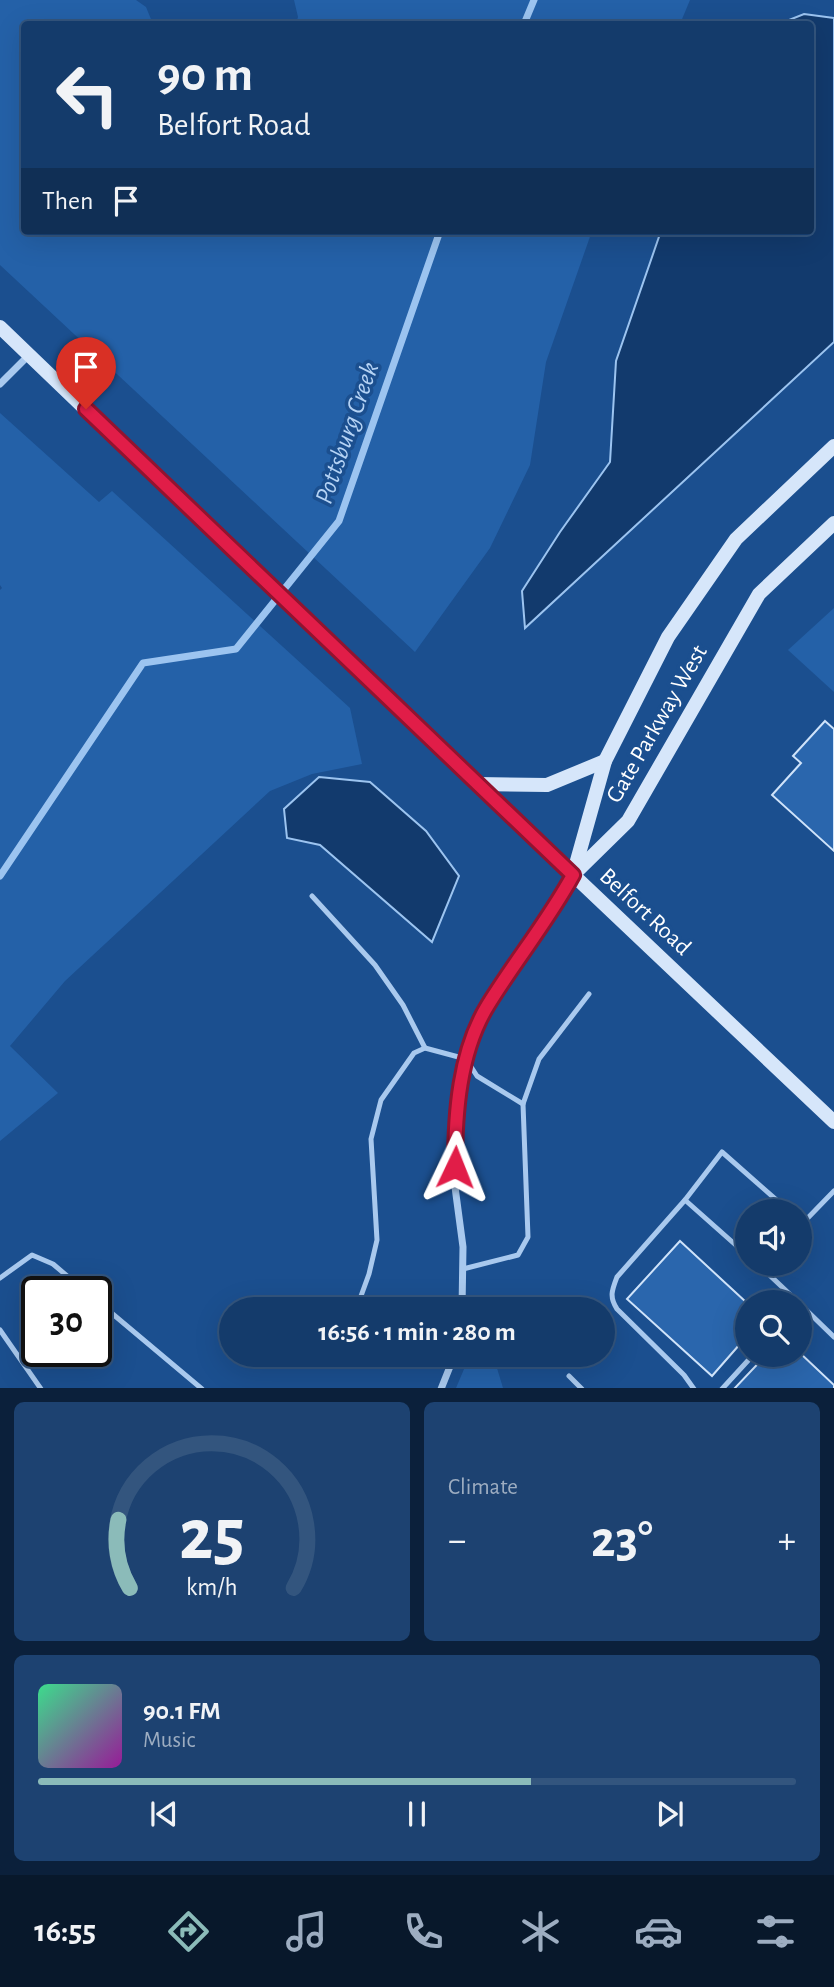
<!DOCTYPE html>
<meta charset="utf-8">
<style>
:root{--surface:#143b6b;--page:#1d4271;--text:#f1f3f6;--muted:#9dadc1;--line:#33557e;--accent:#8bbbb9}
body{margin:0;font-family:"Alegreya Sans",sans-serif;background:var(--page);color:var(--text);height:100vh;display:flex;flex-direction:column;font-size:26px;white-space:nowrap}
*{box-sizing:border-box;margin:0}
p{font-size:23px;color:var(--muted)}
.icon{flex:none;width:38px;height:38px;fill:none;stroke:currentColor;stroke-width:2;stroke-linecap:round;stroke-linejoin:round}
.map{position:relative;height:1388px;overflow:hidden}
.panel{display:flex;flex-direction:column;gap:14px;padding:14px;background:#0b203b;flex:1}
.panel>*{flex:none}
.top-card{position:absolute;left:21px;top:21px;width:793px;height:214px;border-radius:7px;box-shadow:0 7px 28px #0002,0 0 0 2px var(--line);background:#143b6b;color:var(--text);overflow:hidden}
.controls{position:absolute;left:735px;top:1199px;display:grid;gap:14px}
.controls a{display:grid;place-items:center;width:77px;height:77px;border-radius:50%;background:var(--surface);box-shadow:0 7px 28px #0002,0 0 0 2px var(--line);font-size:35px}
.speed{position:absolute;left:21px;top:1276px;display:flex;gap:14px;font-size:35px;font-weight:700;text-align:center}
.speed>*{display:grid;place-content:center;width:91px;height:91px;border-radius:50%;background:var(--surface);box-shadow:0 7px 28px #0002,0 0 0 2px var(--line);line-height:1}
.speed .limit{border:4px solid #111;border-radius:10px;background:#fff;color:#111}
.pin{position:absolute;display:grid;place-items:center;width:60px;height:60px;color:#fff;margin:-72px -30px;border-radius:50% 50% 50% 0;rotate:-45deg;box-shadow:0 0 7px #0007}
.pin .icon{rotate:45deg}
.me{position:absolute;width:77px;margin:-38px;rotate:2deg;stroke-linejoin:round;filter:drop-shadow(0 0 5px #0008)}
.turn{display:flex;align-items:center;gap:24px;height:147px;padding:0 21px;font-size:32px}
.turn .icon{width:91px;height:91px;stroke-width:2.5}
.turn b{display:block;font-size:49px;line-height:60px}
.then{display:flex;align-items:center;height:66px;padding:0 21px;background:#0003;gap:14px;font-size:26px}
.big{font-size:52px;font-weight:700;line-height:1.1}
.panel .card{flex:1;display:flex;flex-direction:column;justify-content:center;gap:10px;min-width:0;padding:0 24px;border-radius:10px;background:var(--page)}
.panel .dial{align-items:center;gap:0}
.dial svg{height:182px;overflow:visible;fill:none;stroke:var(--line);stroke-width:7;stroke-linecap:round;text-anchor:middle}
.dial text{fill:var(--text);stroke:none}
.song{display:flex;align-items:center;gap:21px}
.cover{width:84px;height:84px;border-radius:10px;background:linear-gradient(135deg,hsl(150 70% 55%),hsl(300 70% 35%))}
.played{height:7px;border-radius:4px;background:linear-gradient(90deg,var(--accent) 65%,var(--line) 65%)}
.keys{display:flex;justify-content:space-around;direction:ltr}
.heat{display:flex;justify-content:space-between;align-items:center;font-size:38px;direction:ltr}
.panel .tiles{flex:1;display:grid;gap:14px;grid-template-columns:1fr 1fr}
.card:last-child{grid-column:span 2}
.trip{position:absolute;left:219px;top:1297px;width:396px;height:70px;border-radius:35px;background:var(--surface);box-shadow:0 7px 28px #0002,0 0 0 2px var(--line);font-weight:700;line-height:70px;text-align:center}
.tab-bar{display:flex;height:112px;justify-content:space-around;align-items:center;background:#08182b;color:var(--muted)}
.tab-bar .icon{width:49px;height:49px}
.tab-bar .on{color:var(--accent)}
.tab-bar b{font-size:32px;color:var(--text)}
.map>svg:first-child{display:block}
</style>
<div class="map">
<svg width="834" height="1389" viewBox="0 0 834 1389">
<rect width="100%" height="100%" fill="#1b4f8f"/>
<g fill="#2461a8">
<polygon points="0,0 136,0 146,7 153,24 24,24 24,231 592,231 546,362 530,465 490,548 415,652 0,265"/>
<polygon points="294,0 690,0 680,24 296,24 298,17"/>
<polygon points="0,413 99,502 112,491 350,708 362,764 312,774 270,791 65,981 10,1046 58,1093 0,1141 0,590 2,588 0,585"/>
<polygon points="834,608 834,692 788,650"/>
<polygon points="470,1355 493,1355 503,1388 456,1388"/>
</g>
<g fill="#123a6d" stroke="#9cc4f0" stroke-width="2">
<polygon points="804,14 834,18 834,342 525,628 522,591 560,532 610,462 616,361 661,231 810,231 810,24 779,24"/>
<polygon points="319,777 370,782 426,831 459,876 432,942 320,845 287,838 284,809"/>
</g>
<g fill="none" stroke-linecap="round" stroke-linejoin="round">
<g stroke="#9cc4f0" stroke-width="7">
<polyline points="524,24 534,0"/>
<polyline points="0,876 143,663 236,649 339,521 440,231"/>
</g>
</g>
<g fill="#2a66ad" stroke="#cfe3fa" stroke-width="2">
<polygon points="825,721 834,729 834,851 772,795 801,763 793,756"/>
<polygon points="680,1241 747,1303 747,1336 712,1376 627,1299"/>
<polygon points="800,1353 834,1385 834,1389 734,1389 767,1354 800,1354"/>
</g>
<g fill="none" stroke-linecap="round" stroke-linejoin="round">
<g stroke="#a9c9ee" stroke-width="5">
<polyline points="312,896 375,965 403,1005 425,1048"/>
<polyline points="685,1200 747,1255"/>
<polyline points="800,1226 834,1191"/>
<polyline points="764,1264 761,1267 798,1302"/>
<polyline points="463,1269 518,1255 528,1237 523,1104 539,1059 589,994"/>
<polyline points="0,1278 32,1255 53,1264 86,1292"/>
<polyline points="96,1300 202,1389"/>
<polyline points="800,1304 834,1337"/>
<polyline points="359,1309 361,1296 369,1274 377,1240 371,1139 381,1100 414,1053 425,1048 466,1059 477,1076 523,1104"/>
<polyline points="0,1330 41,1389"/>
<polyline points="424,1354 451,1366"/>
<polyline points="569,1376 582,1389"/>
<path d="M694 1389 684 1375 617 1309C609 1297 612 1290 617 1277L685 1200 722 1152 789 1211"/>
<polyline points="722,1389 754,1354"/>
</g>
<g stroke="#a9c9ee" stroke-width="7">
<polyline points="0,384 29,355"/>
<polyline points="462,1309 463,1247 455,1187 455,1147 460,1092 466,1059 487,1006 556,906 573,875"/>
<polyline points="441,1389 455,1354"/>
</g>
<g stroke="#d6e6fa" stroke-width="14">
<polyline points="0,327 358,671 834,1122"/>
<polyline points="477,784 547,785 605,761"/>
<polyline points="574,874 628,821 759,594 834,523"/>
<polyline points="573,875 605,761 668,637 736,539 834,446"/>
</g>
</g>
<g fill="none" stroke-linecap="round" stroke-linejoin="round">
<g stroke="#92132f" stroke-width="18">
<path id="route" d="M86 409 573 875C548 921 515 961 488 1005 459 1052 455 1114 455 1167"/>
</g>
<use href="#route" stroke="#e11d48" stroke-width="12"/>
</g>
<g text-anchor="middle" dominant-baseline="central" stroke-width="7" stroke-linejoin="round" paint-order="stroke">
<g font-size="24" fill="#fff" stroke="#1b4f8f">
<text transform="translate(657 724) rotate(-60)">Gate Parkway West</text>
<text transform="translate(645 912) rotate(43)">Belfort Road</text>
</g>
<g font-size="26" font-style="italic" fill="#b5d3f5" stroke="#1b4f8f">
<text transform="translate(347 433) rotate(-71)">Pottsburg Creek</text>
</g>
</g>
</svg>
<div class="controls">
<a><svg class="icon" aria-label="sound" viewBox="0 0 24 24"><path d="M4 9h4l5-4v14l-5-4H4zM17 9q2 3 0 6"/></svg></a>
<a><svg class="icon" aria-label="search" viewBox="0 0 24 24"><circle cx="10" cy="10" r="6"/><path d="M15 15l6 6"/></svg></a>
</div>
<div class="speed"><div class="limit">30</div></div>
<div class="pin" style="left:86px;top:409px;background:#d93025"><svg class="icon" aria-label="arrive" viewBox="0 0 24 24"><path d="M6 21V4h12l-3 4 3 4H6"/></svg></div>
<svg class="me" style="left:455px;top:1167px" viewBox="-20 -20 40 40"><path d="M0-17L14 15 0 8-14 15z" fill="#e11d48" stroke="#fff" stroke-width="4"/></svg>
<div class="trip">16:56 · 1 min · 280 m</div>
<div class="top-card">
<div class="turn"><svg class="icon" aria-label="left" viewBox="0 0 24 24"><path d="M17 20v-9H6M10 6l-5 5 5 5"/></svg><div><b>90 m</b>Belfort Road</div></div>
<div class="then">Then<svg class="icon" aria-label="arrive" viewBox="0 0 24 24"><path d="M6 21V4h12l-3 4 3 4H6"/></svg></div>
</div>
</div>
<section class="panel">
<div class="tiles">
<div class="card dial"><svg viewBox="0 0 100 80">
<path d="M14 69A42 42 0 1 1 86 69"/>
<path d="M14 69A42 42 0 0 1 9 39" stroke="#8bbbb9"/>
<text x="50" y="56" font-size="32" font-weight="700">25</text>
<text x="50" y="72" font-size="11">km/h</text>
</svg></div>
<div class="card"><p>Climate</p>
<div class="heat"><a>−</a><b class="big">23°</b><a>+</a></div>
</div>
<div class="card">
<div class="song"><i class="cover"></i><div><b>90.1 FM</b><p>Music</p></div></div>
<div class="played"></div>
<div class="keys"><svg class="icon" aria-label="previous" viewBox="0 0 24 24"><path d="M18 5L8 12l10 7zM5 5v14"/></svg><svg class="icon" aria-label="pause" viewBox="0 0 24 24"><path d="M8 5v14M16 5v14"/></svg><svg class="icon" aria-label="next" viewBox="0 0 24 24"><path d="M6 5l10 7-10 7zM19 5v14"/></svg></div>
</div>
</div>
</section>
<nav class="tab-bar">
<b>16:55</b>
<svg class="icon on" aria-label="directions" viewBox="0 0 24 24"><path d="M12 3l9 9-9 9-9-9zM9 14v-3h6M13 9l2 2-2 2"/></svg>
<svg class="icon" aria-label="music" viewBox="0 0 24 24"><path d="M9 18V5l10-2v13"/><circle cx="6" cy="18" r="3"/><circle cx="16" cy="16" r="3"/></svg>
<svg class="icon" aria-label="phone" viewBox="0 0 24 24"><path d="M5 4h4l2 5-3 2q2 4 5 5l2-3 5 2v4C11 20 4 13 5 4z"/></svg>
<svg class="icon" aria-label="climate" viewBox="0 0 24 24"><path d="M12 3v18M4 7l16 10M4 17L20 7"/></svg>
<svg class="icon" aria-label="car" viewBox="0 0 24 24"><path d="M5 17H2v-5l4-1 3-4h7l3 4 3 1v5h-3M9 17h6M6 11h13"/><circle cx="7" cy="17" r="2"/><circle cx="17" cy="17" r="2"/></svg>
<svg class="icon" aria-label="filters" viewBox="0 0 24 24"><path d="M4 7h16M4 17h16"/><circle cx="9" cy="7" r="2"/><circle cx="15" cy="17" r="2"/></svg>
</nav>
